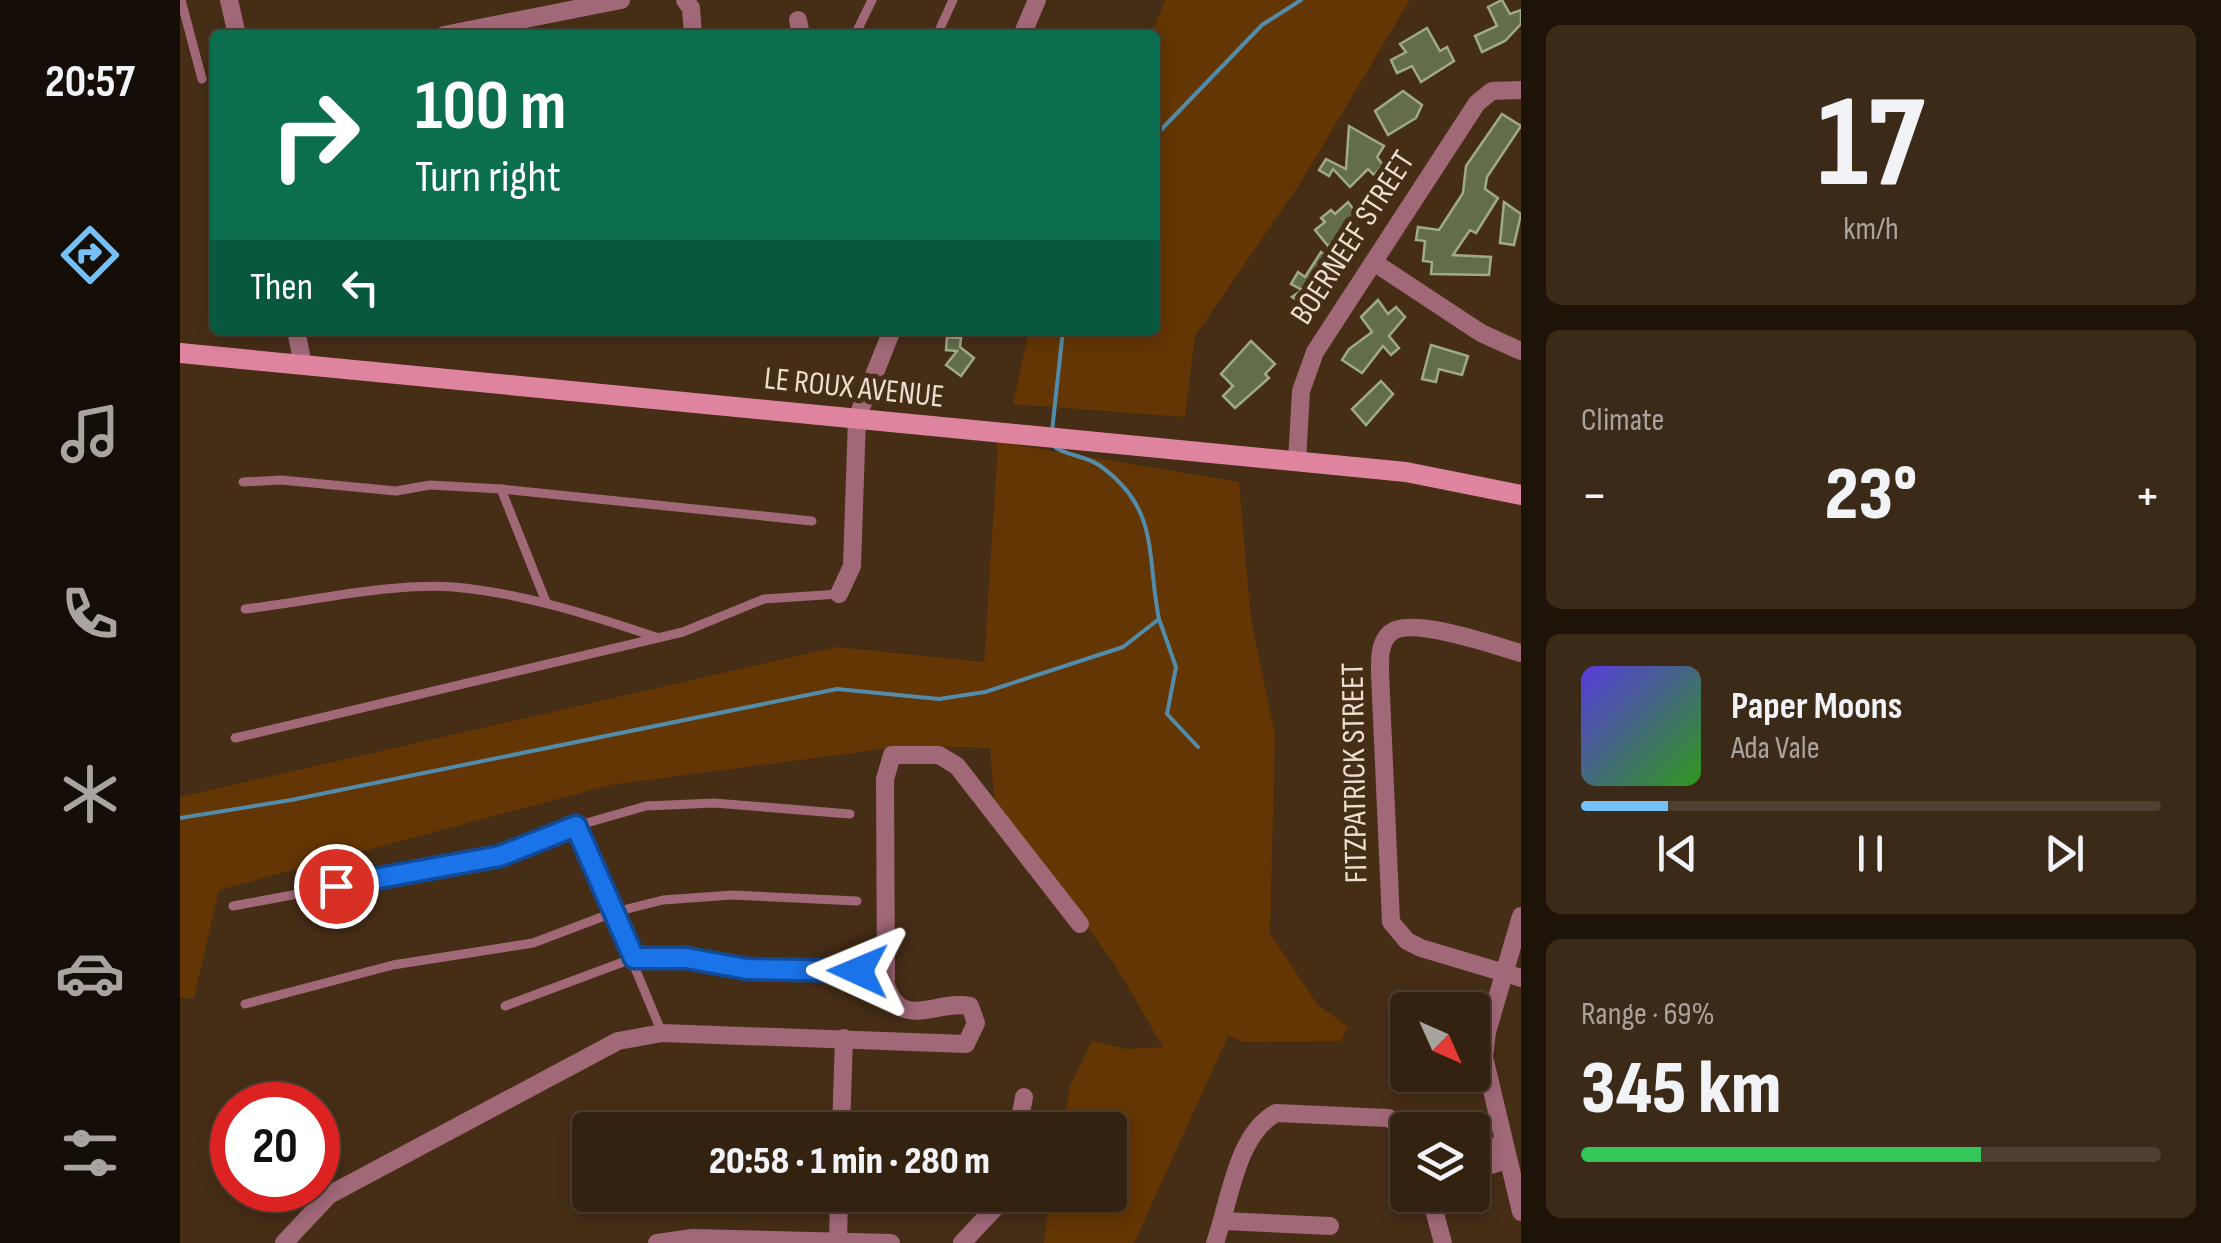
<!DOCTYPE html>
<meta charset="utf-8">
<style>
:root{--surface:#342210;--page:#3c2a19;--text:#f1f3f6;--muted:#a9a49f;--line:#4e3f30;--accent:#75c0f6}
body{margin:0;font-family:"Sofia Sans Condensed",sans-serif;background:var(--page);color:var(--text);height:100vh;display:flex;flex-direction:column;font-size:38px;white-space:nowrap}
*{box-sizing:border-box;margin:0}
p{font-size:32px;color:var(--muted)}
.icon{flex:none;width:55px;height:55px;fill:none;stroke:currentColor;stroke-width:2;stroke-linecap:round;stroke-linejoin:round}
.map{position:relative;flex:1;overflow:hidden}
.drawer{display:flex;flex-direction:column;gap:25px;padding:25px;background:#1d1309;width:700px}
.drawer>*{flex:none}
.hud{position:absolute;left:30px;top:30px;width:950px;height:305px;border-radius:10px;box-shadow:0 5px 15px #0003,0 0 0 2px var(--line);background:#0b6e4f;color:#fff;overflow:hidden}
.needle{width:65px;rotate:135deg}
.buttons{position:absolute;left:1210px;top:992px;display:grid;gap:20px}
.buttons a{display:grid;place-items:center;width:100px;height:100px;border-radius:10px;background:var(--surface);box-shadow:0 5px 15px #0003,0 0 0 2px var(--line);font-size:50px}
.speed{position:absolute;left:30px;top:1082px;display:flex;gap:20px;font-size:50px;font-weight:700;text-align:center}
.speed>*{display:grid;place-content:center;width:130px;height:130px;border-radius:50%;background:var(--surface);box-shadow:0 5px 15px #0003,0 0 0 2px var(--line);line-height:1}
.speed .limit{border:15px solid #d22;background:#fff;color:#111}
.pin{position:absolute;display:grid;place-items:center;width:85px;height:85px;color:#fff;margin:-42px;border:5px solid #fff;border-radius:50%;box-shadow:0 2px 10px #0007}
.me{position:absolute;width:110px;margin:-55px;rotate:271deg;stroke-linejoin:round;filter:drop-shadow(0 0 8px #0008)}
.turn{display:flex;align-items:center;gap:35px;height:210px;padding:0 40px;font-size:45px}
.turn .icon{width:130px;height:130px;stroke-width:2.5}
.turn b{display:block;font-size:70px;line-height:85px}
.then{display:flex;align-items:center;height:95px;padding:0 40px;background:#0003;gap:20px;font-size:38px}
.big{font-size:75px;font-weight:800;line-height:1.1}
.drawer .card{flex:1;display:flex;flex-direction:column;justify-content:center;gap:15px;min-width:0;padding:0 35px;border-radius:15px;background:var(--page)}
.drawer .dial{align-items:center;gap:0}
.dial b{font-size:130px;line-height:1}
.song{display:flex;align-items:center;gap:30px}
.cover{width:120px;height:120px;border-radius:15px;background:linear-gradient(135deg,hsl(250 70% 55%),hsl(110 70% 35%))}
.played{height:10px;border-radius:5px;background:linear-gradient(90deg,var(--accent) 15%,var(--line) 15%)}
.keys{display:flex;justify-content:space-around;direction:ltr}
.heat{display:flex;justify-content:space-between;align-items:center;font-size:55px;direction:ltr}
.charge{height:15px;border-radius:8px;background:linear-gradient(90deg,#34c759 69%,var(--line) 0)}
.trip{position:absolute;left:392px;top:1112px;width:555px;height:100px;border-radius:10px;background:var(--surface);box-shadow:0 5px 15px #0003,0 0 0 2px var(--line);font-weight:800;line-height:100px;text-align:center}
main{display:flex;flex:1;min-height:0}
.tab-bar{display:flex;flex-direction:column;width:180px;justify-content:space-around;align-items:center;background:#150e06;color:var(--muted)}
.tab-bar .icon{width:70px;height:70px}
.tab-bar .active{color:var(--accent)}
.tab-bar b{font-size:45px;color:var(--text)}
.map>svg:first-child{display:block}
</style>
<main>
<nav class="tab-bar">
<b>20:57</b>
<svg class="icon active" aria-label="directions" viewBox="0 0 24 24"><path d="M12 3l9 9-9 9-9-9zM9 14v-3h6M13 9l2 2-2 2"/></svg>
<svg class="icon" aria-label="music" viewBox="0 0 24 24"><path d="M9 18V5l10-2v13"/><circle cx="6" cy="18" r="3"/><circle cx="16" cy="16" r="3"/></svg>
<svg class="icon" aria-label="phone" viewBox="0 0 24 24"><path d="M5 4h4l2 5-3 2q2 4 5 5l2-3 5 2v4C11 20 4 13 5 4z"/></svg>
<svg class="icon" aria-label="climate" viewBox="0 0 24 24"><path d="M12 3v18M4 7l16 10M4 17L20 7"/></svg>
<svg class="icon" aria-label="car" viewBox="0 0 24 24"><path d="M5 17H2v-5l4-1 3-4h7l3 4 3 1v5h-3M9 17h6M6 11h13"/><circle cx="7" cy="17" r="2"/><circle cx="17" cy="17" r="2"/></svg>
<svg class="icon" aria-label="filters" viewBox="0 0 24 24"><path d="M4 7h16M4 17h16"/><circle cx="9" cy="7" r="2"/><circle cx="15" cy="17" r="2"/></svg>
</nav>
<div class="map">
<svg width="1341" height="1243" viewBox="0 0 1341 1243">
<rect width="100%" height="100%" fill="#462d16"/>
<g fill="#633603">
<polygon points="985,0 1230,0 1121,182 1015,336 1005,417 833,404 849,330 975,330 975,35 971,35"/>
<polygon points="818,442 1059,482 1071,619 1095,735 1090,933 1137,1004 1168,1027 1161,1041 1064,1042 1048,1036 954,1243 864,1243 870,1195 930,1195 930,1130 882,1130 890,1086 912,1041 946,1049 983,1047 935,965 814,799 810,748 726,746 430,785 39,890 14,998 0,998 0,797 656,647 804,662"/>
</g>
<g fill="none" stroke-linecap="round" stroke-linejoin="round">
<g stroke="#538baa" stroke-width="4">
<polyline points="975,136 1082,25 1121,0"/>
<polyline points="872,431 883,330"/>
<polyline points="979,619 996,667 987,714 1018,747"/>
<path d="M0 818 111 800 657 689 759 699 805 692 943 647 979 619C966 556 981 509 919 465 905 456 890 456 876 448"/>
</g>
</g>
<g fill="#636c4b" stroke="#9faa86" stroke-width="2.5">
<polygon points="1322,0 1330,14 1341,10 1341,24 1325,41 1302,52 1295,36 1317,26 1308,7"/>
<polygon points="1247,28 1260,51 1267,47 1274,61 1241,82 1232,66 1217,73 1211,60 1226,52 1220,44"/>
<polygon points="1223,91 1242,105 1236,118 1208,135 1195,111"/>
<polygon points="1322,114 1341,126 1307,177 1305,189 1318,198 1296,233 1290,230 1273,255 1311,257 1309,275 1251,274 1252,262 1243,261 1245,241 1236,240 1238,227 1259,230 1283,193 1286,166"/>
<polygon points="1169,126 1204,146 1197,157 1203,165 1194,175 1188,169 1170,187 1153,169 1149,176 1139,170 1146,159 1166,169"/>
<polygon points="1168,202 1180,218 1148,246 1135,230 1145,222 1141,218 1151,210 1155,214"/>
<polygon points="1324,202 1341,214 1334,245 1320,243"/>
<polygon points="1141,252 1159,263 1130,308 1112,297 1122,290 1111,284 1118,272 1125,277"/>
<polygon points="1198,300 1208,314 1216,307 1225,317 1209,336 1219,348 1211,355 1203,346 1182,373 1162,360 1169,349 1192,332 1181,317"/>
<polygon points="767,337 781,338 780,347 794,358 781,376 766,365 777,351 766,350"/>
<polygon points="1071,341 1095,364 1085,374 1089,378 1055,408 1043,396 1053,386 1041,374"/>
<polygon points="1251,345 1288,356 1282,375 1259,369 1256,382 1242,379"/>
<polygon points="1201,381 1213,394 1186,425 1172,409"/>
</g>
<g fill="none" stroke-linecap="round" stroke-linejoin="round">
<g stroke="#a16878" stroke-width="9">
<polyline points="1,0 22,79"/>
<polyline points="675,35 692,0"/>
<polyline points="757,35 773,0"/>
<polyline points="63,482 101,480 216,491 250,485 321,489 632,521"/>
<polyline points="321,489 366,602"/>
<path d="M65 609C126 602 215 582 273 587 343 593 410 615 476 637"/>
<polyline points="55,738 503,632 584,599 659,594"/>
<polyline points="396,826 482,1033"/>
<polyline points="53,906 321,856 396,826 466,806 534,803 670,814"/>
<polyline points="65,1004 213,965 353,943 435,912 483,900 552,895 677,901"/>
<polyline points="325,1006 454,958 506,958 567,969 679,971"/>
</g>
<g stroke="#a16878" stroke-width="18">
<polyline points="49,0 57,35"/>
<polyline points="505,0 511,8 513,35"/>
<polyline points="618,20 621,35"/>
<polyline points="264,35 441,0"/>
<polyline points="842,35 857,0"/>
<polyline points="1195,263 1301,333 1341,351"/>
<polyline points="116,330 123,365"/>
<polyline points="1117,461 1121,391 1135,352 1297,103 1312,91 1341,90"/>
<polyline points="659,594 672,566 677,418 712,330"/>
<path d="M1341 653C1315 646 1228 614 1209 634 1199 645 1200 659 1200 673L1211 922 1227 941 1241 948 1341 978"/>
<polyline points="1341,916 1307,1032 1304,1057 1341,1212"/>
<polyline points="661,1130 664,1038"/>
<polyline points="838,1130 844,1097"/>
<polyline points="1292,1153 1322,1144"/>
<polyline points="1292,1171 1327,1160"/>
<polyline points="1250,1195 1263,1243"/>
<polyline points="1043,1221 1150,1226"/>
<path d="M104 1243 149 1195 438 1041 482 1033 786 1044 796 1023 790 1006C757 999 721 1032 706 985L705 779 712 755H759L777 766 900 924"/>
<polyline points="477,1243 513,1238 711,1243"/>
<polyline points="658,1243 659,1195"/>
<polyline points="782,1243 827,1195"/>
<path d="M1035 1243C1050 1201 1056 1135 1096 1113L1208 1118 1230 1130"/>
</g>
<polyline stroke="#df849e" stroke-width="20" points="0,353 1226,472 1341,495"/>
</g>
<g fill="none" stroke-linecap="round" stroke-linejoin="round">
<g stroke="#114b97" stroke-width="25">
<polyline id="route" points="156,886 320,856 396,826 454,958 506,958 567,969 678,971"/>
</g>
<use href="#route" stroke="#1a73e8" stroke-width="18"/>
</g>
<g text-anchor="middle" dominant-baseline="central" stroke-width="10" stroke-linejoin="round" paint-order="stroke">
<g font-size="32" fill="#eeded0" stroke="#462d16">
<text transform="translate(1173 238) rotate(-57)">BOERNEEF STREET</text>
<text transform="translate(674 388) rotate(6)">LE ROUX AVENUE</text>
<text transform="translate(1175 773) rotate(-91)">FITZPATRICK STREET</text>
</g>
</g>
</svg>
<div class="buttons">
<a><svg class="needle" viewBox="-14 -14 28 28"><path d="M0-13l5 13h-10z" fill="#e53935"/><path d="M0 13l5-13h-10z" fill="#a9a49f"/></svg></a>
<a><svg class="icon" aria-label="layers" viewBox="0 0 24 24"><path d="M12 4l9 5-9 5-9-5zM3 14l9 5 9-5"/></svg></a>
</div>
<div class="speed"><div class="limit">20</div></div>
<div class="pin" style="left:156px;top:886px;background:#d93025"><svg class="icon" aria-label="arrive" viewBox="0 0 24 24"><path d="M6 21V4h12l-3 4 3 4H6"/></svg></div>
<svg class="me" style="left:678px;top:971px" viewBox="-20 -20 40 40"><path d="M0-17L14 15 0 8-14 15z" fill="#1a73e8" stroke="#fff" stroke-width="4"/></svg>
<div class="trip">20:58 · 1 min · 280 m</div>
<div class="hud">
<div class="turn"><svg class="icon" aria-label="right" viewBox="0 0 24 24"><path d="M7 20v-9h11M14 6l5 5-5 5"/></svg><div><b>100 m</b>Turn right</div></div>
<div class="then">Then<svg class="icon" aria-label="left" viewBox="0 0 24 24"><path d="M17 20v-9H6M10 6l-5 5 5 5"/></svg></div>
</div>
</div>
<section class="drawer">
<div class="card dial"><b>17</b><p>km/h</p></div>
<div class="card"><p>Climate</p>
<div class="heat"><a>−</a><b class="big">23°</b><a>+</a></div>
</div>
<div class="card">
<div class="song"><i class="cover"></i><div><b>Paper Moons</b><p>Ada Vale</p></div></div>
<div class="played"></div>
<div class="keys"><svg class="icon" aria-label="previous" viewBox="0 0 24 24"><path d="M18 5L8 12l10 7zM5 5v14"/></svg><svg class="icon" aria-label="pause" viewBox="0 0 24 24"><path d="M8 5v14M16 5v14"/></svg><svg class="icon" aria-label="next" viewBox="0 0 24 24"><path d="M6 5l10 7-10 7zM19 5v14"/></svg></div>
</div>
<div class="card"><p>Range · 69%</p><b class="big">345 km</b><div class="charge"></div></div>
</section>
</main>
